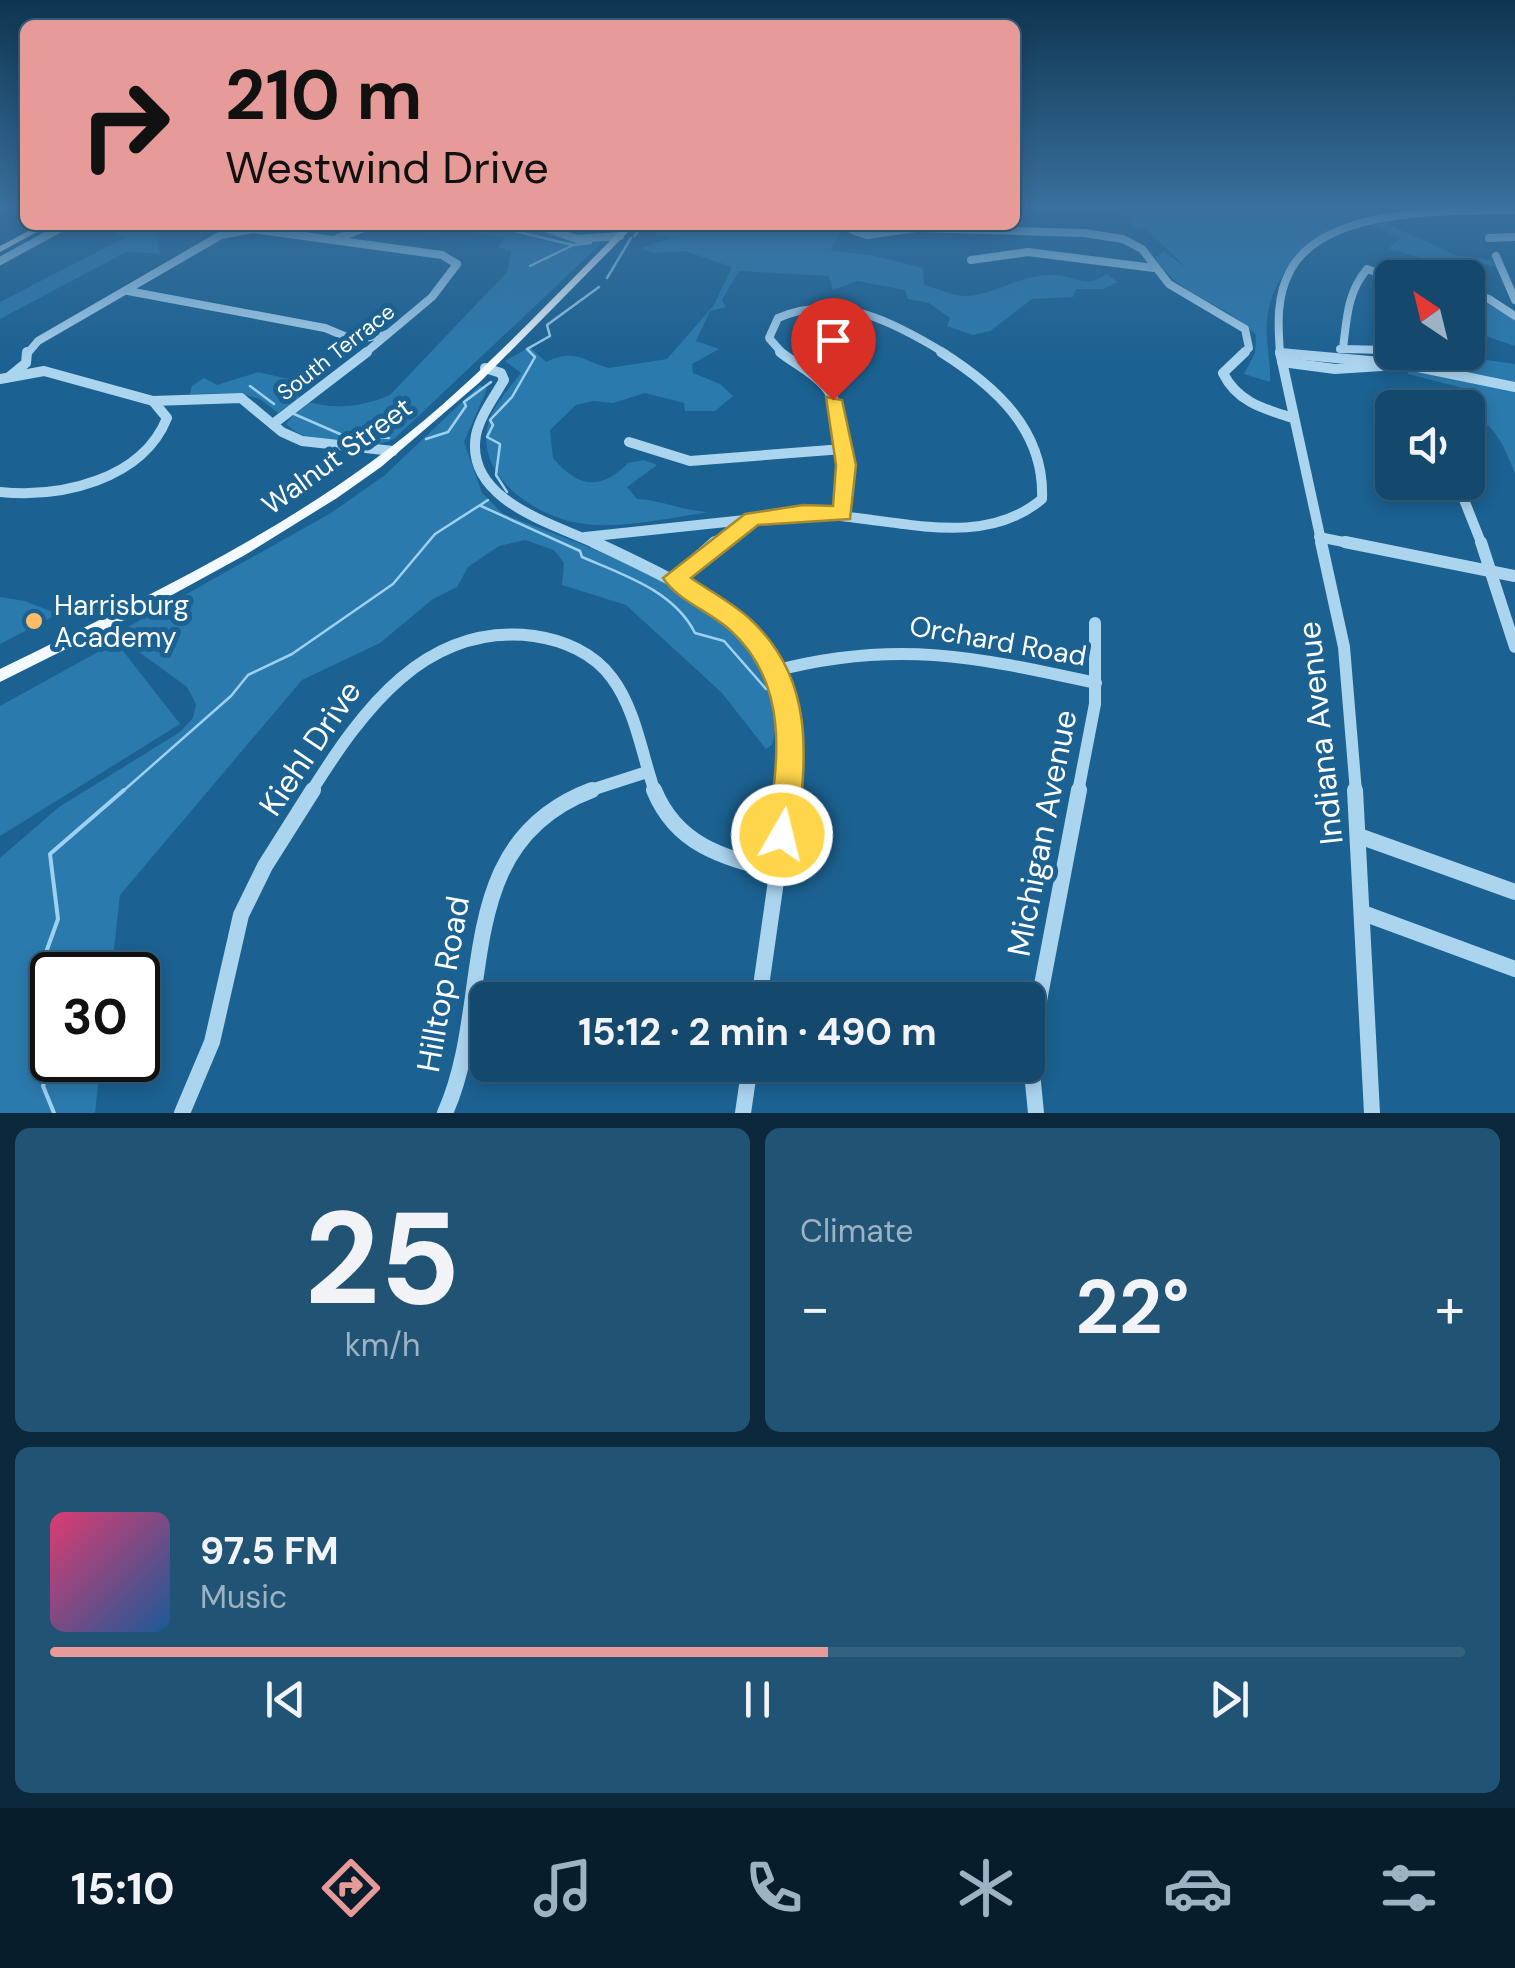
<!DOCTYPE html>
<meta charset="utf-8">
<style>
:root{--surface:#14496d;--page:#215375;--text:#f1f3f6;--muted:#9db2c2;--line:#336180;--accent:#e69b98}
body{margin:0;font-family:"DM Sans",sans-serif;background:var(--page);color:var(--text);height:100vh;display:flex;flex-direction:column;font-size:38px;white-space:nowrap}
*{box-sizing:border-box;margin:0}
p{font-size:32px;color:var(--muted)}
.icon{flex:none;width:55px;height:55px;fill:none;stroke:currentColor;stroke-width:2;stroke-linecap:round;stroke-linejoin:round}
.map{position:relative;height:1113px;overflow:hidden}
.details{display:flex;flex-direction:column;gap:15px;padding:15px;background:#0b283c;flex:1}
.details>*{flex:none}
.top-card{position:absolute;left:20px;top:20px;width:1000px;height:210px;border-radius:15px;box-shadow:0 5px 15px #0003,0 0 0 2px var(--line);background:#e69b98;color:#111;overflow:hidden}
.needle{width:65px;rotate:325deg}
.tools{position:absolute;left:1375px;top:260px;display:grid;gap:20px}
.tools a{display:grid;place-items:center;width:110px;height:110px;border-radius:15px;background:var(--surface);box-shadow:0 5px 15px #0003,0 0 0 2px var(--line);font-size:50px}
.speed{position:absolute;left:30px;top:952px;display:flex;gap:20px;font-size:50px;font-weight:700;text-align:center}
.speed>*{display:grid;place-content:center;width:130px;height:130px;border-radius:50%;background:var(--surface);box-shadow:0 5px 15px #0003,0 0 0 2px var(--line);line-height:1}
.speed .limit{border:5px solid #111;border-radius:15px;background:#fff;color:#111}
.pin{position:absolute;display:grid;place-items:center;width:85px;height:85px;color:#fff;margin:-102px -42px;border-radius:50% 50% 50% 0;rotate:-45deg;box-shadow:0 0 10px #0007}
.pin .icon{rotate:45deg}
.me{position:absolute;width:110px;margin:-55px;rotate:8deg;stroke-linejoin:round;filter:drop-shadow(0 0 8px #0008)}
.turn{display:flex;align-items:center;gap:35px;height:210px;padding:0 40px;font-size:45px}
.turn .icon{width:130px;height:130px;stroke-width:2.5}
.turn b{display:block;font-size:70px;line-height:85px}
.big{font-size:75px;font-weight:700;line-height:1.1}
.details .tile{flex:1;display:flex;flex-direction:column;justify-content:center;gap:15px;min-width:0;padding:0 35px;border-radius:15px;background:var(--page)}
.details .dial{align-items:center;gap:0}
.dial b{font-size:130px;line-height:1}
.song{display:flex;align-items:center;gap:30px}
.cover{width:120px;height:120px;border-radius:15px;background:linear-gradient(135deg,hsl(340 70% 55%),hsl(210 70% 35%))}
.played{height:10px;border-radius:5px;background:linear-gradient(90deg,var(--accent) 55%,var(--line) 55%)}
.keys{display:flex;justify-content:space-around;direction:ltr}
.heat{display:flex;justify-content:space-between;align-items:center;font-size:55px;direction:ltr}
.details .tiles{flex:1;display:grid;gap:15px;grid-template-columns:1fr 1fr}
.tile:last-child{grid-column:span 2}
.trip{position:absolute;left:470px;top:982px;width:575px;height:100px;border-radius:15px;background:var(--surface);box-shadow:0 5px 15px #0003,0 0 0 2px var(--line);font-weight:700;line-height:100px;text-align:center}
.menu{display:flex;height:160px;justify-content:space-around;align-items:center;background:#081d2c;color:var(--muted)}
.menu .icon{width:70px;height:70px}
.menu .active{color:var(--accent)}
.menu b{font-size:45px;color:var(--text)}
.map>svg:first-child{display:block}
</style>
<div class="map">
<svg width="1515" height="1113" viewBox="0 0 1515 1113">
<rect width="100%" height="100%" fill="#1b6191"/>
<g fill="#2b7aad">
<path d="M1118 207H1447C1424 210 1400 210 1377 213 1326 221 1271 266 1267 320 1265 341 1271 361 1270 382L1244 374 1255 353 1256 335C1226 303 1177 296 1155 257L1164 252 1188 269 1145 228 1136 229Z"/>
<polygon points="1383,222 1455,255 1490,260 1496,267 1480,263 1471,271 1388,249 1400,238 1372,225"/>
<polygon points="124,225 154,225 160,254 128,251 0,319 0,302 126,237 114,233"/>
<path d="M426 225H527L566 239H606L394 439C367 452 307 446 286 424L305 401C334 410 363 407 390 395L507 272 511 252 498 247 505 238 459 229 428 234 423 230Z"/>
<path d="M640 225H842L831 251 871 255 923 268 924 285C936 288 951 295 963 296 992 297 1021 273 1055 275 1075 276 1088 289 1106 274L1118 282 1102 289H1076L1073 297 1032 299 990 331 973 335 947 326 950 318 929 303 908 299 905 290 857 281 833 290 829 276 739 271 722 300 726 307 710 311 696 341 719 349 692 364 693 373 720 384 733 396 715 411H685L684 403 645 393 613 403 593 401 576 405 550 430 553 458C579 489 602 490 628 463L644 460 657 465 627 487 637 499C663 500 682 511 709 512 668 518 619 530 578 523 532 515 470 472 490 418 497 401 510 387 521 373L505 361 530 347 546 362C576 348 582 361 609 368L667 359 714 305 732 267 685 251 653 253 641 248 675 237 658 236 654 229Z"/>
<polygon points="1468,297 1489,302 1515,319 1515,346 1468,330"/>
<polygon points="1367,353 1439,353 1515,364 1515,383"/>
<path d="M1407 370 1515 392V473C1505 450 1499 430 1476 417H1484L1479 398 1459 387 1408 374Z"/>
<polygon points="258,372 293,380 301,390 298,399 278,413 260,399 239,393 190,394 192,386 204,378 217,385"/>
<path d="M480 385 487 389 464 442 482 493 503 514C592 549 807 616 772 745L766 749 722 693 626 605 562 585 564 563 554 550 525 540 499 546 468 567 457 587 433 599 380 643 302 680 120 895 111 975H52V1060H101L95 1113H0V858L59 807 180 732 193 718 196 704 187 687 120 638 119 632 331 513 385 475Z"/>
<polygon points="0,597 25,601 58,614 0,644"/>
<polygon points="116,642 180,724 0,836 0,706"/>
</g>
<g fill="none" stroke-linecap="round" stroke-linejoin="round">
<g stroke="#9ed1f1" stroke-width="2.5">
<polyline points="489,225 573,245 591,243"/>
<polyline points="641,228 644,225"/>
<polyline points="634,236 637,233"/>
<polyline points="530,266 573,245"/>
<polyline points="607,278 631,238"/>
<polyline points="250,386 274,404"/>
<polyline points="294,414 340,434 389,438"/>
<polyline points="426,439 448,432 466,406 464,402 491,382"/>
<polyline points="507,492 496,475 500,444 487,437 493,425 490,420 512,397 535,357 527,349 550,336 547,325 599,287"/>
<path d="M481 506 580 551 582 557C624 575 674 591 695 633L724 641 766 689"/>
<polyline points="122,792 231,696 248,675 292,654 393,584 435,534 488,500"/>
</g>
<g stroke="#9ed1f1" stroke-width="4">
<polyline points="52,1028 36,1004 40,969 58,919 50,854 124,790"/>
<polyline points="52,1059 43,1086 54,1113"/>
</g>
<g stroke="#abd4ef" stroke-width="8">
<polyline points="536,225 577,239 620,236"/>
<polyline points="853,225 852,230 867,235 916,228 889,225"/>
<polyline points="916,228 1084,233 1123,239 1142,249 1169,284 1245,329 1249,348 1242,354"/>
<polyline points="338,238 372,225"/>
<polyline points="1489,238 1515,237"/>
<polyline points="1496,256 1515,300"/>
<polyline points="971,260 1028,252 1154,268"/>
<polyline points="0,261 66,225"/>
<polyline points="128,291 325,328 354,340 387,334"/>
<polyline points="1468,294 1489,299 1515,316"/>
<path d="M1343 348C1347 318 1347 293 1367 269L1393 278"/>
<polyline points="1340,349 1392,350"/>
<polyline points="1280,353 1296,354"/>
<polyline points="27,354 38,341 221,235 253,229 442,255 457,264 432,297 364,354"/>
<path d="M783 354 769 338 778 318C838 292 894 322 946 354"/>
<path d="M1280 354C1278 325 1276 297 1290 271 1324 206 1452 211 1515 210"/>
</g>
<g stroke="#abd4ef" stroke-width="10">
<path d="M780 352C794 363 812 372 824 385 852 418 844 474 843 514"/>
<path d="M1245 352 1223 373C1237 402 1264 409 1293 418"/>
<polyline points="1280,352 1322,545"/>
<polyline points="1280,353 1403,364 1515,387"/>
<polyline points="1282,362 1335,369 1382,366"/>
<path d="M485 368 501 373 504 380C494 397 480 416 476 435 464 501 555 524 599 545"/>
<polyline points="9,377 26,363 27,352"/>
<polyline points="0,379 44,371 153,401 241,398 282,432 302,441 393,451"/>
<polyline points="273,424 367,352"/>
<polyline points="629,442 690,461 843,449"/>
<polyline points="1457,482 1482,545"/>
<path d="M0 492C61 498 142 480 167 418L153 401"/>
<polyline points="585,537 745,520"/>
<polyline points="1319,537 1358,545"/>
<path d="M712 545C809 465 951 576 1042 499 1045 430 995 386 941 352"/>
</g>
<g stroke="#abd4ef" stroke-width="12">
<path d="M594 542C711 597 810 640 789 792"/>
<polyline points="1321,542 1344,647 1356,792"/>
<polyline points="1345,542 1515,576"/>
<polyline points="1481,542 1515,647"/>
<polyline points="675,578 715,542"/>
<path d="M774 671C896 639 976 657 1096 683"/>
<path d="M311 792C362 711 425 622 534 636 563 640 594 653 612 678 636 710 642 756 655 792"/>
<polyline points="585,792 647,772"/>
<polyline points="1078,792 1095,704 1095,623"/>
</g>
<g stroke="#abd4ef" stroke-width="16">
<path d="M654 790C677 846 723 857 777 871"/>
<polyline points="1355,790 1372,1113"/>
<polyline points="1359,836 1515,892"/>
<polyline points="1363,913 1515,969"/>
<polyline points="759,1000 789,790"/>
<polyline points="182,1113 212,1042 241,915 265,866 313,790"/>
<path d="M445 1113C496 999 448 844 592 790"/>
<polyline points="743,1113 750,1065"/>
<polyline points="1036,1113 1031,1062 1034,1027 1079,790"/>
</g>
<g fill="#f2f9ff" fill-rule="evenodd">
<polygon points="40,225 50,225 0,252 0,246"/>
<path d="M626 225H635L480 382 381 467 337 498 245 555 150 607 0 682V669C127 606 256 546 371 462 465 394 544 306 626 225Z"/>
</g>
</g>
<linearGradient id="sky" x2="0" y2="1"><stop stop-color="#0f3550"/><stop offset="0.57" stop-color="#39709d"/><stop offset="1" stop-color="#39709d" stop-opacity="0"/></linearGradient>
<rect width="1515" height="363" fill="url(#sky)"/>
<path fill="#ffd54a" stroke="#a68a30" stroke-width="2.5" d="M826 397 842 400 856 465 850 519 758 525 691 578C710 591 732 603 749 618 815 678 807 755 797 835L793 845 782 849 772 845 767 835C778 763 791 685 730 630 711 612 678 601 663 578L745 514 803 505 833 506 836 465Z"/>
<circle fill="#ffbc68" stroke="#1b6191" stroke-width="4" cx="34" cy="621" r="10"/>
<g text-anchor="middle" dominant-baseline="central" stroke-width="10" stroke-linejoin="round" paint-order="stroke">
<g font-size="22" fill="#fff" stroke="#1b6191">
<text transform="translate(336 352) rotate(-38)">South Terrace</text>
</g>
<g font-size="28" fill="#fff" stroke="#1b6191">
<text transform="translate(337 456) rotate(-36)">Walnut Street</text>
<text transform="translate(998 641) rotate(10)">Orchard Road</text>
</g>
<g font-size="28" fill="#fff" stroke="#1b6191" text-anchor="start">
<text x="54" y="605">Harrisburg<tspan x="54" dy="32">Academy</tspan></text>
</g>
<g font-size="32" fill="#fff" stroke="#1b6191">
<text transform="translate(1320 733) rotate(-96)">Indiana Avenue</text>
<text transform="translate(310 748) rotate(-56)">Kiehl Drive</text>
<text transform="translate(1042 833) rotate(-79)">Michigan Avenue</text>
<text transform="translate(443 984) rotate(-80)">Hilltop Road</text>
</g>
</g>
</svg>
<div class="tools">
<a><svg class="needle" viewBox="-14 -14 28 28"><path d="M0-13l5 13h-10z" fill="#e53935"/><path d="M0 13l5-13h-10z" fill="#9db2c2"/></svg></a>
<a><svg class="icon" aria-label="sound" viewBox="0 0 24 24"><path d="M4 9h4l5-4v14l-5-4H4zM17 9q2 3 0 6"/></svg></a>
</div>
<div class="speed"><div class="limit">30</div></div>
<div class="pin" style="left:833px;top:400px;background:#d93025"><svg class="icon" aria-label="arrive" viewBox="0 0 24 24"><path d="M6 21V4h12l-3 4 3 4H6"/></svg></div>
<svg class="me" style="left:782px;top:835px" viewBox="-20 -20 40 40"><circle r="17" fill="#ffd54a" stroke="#fff" stroke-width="3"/><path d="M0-11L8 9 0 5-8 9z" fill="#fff"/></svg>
<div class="trip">15:12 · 2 min · 490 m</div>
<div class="top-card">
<div class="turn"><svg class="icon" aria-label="right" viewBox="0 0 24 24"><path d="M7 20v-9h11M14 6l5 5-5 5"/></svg><div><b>210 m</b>Westwind Drive</div></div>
</div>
</div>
<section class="details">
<div class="tiles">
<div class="tile dial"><b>25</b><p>km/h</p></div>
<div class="tile"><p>Climate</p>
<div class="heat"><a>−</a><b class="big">22°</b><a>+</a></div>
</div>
<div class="tile">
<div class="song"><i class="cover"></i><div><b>97.5 FM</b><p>Music</p></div></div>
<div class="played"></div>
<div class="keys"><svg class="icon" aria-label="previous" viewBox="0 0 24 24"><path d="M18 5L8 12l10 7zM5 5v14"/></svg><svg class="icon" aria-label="pause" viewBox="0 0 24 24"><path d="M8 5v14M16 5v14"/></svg><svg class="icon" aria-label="next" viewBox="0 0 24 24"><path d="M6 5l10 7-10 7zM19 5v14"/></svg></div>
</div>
</div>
</section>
<nav class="menu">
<b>15:10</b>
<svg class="icon active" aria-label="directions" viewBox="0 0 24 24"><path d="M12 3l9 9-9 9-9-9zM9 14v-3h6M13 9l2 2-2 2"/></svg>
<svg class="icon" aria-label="music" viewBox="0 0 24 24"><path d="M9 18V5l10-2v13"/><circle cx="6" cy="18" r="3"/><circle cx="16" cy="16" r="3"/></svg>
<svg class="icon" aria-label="phone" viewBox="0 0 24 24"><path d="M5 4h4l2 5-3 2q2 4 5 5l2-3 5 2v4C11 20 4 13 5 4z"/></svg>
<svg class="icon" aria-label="climate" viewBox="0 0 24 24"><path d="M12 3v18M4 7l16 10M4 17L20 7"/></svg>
<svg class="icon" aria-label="car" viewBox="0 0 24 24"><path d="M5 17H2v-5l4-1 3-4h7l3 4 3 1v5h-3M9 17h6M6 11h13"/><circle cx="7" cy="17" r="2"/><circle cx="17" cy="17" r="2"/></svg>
<svg class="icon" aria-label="filters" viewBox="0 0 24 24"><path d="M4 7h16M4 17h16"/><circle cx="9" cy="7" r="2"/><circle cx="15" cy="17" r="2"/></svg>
</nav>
